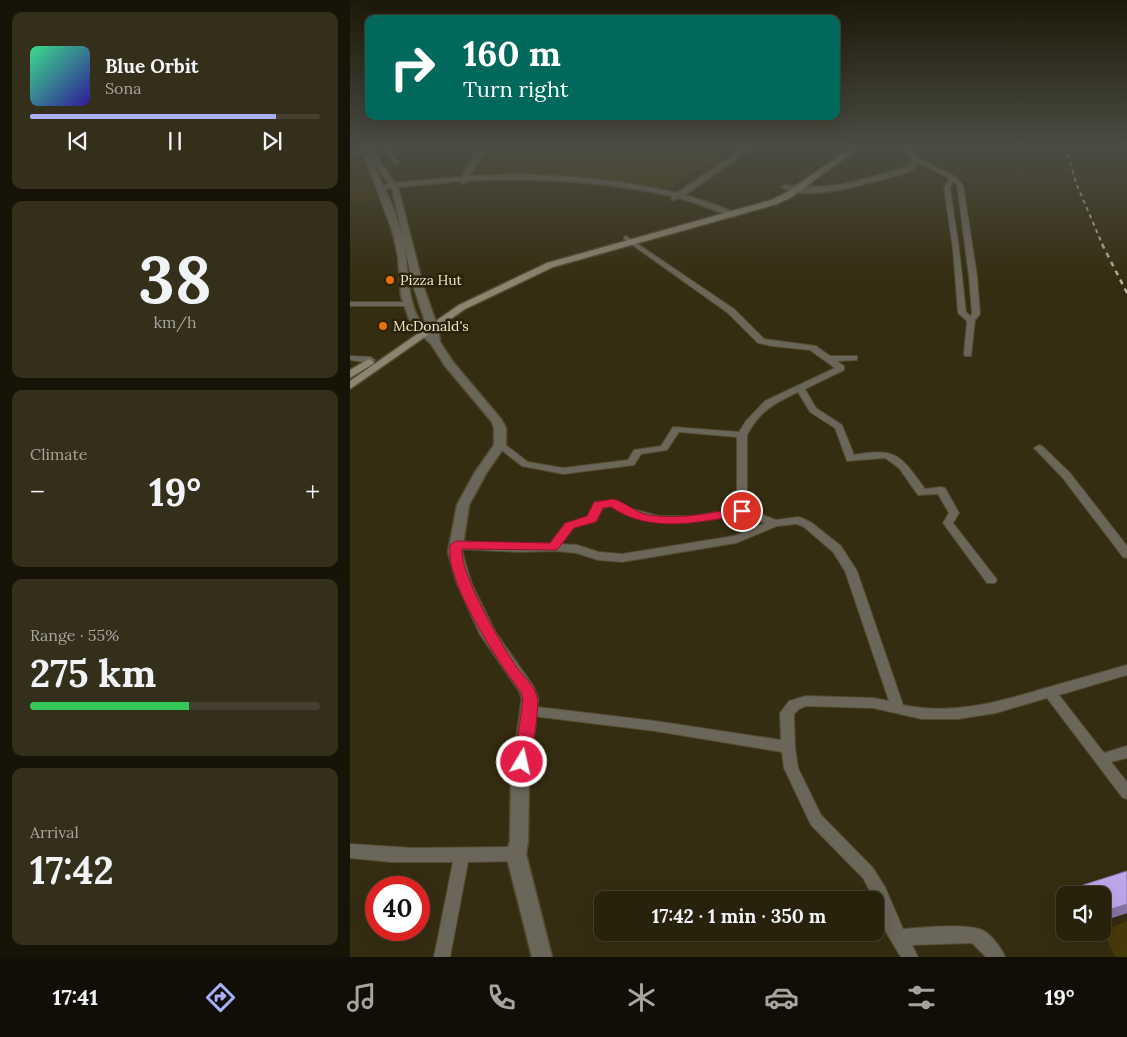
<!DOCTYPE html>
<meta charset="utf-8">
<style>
:root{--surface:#28220d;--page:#342f1b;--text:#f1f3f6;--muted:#a5a49d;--line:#443f2e;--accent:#a8b0fc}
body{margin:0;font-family:Lora,serif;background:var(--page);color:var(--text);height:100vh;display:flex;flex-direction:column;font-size:19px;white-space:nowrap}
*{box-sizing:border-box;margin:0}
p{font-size:16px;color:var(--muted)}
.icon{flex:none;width:28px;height:28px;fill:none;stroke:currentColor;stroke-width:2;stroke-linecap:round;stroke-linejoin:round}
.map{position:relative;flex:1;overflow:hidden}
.drawer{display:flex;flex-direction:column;gap:12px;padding:12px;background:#161307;width:350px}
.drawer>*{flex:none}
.guide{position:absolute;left:15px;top:15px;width:475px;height:105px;border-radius:10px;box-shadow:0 5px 20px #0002,0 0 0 1px var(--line);background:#00695c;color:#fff;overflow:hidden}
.controls{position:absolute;left:706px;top:886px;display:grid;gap:10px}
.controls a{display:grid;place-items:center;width:55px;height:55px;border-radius:10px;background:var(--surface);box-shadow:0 5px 20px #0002,0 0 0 1px var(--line);font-size:25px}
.speed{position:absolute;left:15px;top:876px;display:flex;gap:10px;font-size:25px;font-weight:700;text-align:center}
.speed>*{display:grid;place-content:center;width:65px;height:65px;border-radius:50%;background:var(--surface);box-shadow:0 5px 20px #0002,0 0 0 1px var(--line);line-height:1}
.speed .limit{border:8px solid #d22;background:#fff;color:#111}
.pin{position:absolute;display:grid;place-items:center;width:42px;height:42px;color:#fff;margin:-21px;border:2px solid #fff;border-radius:50%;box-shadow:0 1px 5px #0007}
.me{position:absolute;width:55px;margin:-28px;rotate:9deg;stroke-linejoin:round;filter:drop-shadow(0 0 4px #0008)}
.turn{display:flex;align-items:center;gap:18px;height:105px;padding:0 15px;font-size:22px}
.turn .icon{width:65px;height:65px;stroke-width:2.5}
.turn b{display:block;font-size:35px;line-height:42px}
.big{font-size:38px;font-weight:700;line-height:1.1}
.drawer .tile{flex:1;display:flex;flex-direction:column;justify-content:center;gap:8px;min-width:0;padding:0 18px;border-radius:10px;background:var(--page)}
.drawer .dial{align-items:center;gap:0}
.dial b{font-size:65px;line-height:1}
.song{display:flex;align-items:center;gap:15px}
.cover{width:60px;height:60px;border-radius:8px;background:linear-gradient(135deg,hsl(150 70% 55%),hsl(250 70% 35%))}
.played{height:5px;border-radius:2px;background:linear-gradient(90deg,var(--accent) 85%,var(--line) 85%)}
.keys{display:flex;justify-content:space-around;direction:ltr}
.heat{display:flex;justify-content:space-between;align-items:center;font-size:28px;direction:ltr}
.charge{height:8px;border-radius:4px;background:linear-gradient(90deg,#34c759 55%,var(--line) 0)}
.trip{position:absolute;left:244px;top:891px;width:290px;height:50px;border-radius:10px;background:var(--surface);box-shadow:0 5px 20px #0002,0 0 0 1px var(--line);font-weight:700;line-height:50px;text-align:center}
.menu{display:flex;height:80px;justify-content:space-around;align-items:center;background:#100e05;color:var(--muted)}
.menu .icon{width:35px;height:35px}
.menu .selected{color:var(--accent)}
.menu b{font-size:22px;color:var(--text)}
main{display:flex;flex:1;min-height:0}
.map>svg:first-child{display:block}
</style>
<main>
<section class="drawer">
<div class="tile">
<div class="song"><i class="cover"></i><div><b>Blue Orbit</b><p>Sona</p></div></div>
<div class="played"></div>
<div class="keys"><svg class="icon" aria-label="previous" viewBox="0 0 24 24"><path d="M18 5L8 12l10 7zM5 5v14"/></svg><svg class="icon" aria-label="pause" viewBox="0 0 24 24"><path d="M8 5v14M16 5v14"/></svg><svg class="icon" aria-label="next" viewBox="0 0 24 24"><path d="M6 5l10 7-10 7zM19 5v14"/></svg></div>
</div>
<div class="tile dial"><b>38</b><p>km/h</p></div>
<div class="tile"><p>Climate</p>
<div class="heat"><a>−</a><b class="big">19°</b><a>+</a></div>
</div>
<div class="tile"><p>Range · 55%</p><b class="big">275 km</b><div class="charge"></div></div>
<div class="tile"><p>Arrival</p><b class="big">17:42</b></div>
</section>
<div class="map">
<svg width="777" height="957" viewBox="0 0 777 957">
<rect width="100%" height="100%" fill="#352d11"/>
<polygon fill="#3e330e" points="3,156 13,167 22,181 27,199 0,203 0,157"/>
<g fill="#46390a">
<polygon points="147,147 383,147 319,189 240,177 131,174"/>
<polygon points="777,921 777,957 765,957 753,931"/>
</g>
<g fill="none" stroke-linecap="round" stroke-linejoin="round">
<g stroke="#534b31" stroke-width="2">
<g id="minor">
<polygon points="31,147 36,147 48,161 48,163 44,163"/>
<path d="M565 159H569L604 176 613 185 627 276 630 314 625 320 621 356H615L614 354 617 321 608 313 603 249 594 188 599 178 565 161ZM603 181 607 185 619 276 622 314 620 316 616 312 609 249 600 188Z"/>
<path d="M276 236 384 309 414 339 466 346 480 356H507V360L487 361 494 366V370L455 389 466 408 492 425 504 455C547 447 551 456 575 489L591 487 595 488 609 513 603 523 645 577 647 580 645 583H637L593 523 599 513 588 494 568 495 549 468 535 458 497 461 485 428 460 412 448 392C423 404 411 410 397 435V509L426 520 448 517 452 518 462 523 491 546 507 571 553 705C601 715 646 703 692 689 721 681 749 673 777 665V675L709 695 754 753 777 746V758L761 762 777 782V799L772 797 697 698 646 713 608 719H572L523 708 456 706 449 709 444 714 445 747 448 768 471 815 523 868 535 887 553 929C571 928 622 922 636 932 643 937 652 949 655 957H636L622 943 562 945 568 957H551L537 934 525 900 513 878 461 825 434 768 432 752 305 731 174 715 172 711 174 707 179 706 305 721 431 740 430 713 439 701 456 696 523 698 539 701 495 571 483 552 454 527 447 524 427 526 386 543 272 562 248 560 226 553 206 551 168 552 106 549 101 545 106 541 168 544H200L215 524 238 517 245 503 263 500 282 509 309 516H342L387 509V437L329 432 317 450 291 454 284 465 213 474 172 466 145 445 150 442 153 443 178 462 213 468 278 460 284 450 311 446 323 427 389 432 396 421 415 401 485 368 460 350 422 346 408 343 378 313 274 239V237ZM261 506C292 524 324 526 359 520 369 519 384 513 393 515 401 517 408 521 415 523L384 536 272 554 249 552 227 545 211 544 223 528 246 521 253 508Z"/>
<polygon points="0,302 57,302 61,304 57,306 0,306"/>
<polygon points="0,356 21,357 25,360 21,363 0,360"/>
<polygon points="689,445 692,446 720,473 777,546 777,558 773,557 712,477 686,450 684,448"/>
<polygon points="0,844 62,848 166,847 171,849 174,854 171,859 166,861 118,862 100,957 84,957 103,862 41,862 0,858"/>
</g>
</g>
<g stroke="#534b31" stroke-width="3">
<g id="tertiary">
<path d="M13 147H20L45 183 112 177 129 147H136L119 176C189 172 260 177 327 193L395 147H403L335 195 363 204 385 213V217H382L346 203 330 198 322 200V196C258 182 194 178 128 180L117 181 113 184 110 181 48 187 73 285 88 328 90 342 103 362 151 419 156 428V445L137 472 119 505 112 552 121 583 145 632 183 686 188 699 179 778 178 841 176 854 202 957H182L156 854 160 841 161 778 172 699 170 692 130 634 107 583 98 552 107 505 125 472 144 445V428L142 422 95 366 81 344 69 333 59 319 51 296 48 256 42 230 15 158 20 159 33 185 39 184 16 152 0 156V152L15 150ZM42 188 63 285 78 331C55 308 60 273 54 243 50 225 43 206 35 189Z"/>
<path d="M554 147H561L570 160 563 169 556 173C528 180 457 204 432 187L436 185C476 192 512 180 550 169L559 167 564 160Z"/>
</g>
</g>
<g stroke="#534b31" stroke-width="3">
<g id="secondary">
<polygon points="502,147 510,147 440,198 427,204 203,267 115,309 0,389 0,381 109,305 197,263 421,200 434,194"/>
<polygon points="19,359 24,362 23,364 0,378 0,370"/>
</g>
</g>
<use href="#minor" fill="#6a6659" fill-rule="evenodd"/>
<use href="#tertiary" fill="#6a6659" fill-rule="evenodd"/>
<use href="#secondary" fill="#8c8571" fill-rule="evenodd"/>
<polyline stroke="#b6b09d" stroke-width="2" stroke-dasharray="4 4" stroke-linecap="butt" points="715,147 727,185 753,246"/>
<polyline stroke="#b6b09d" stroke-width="2.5" stroke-dasharray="5 5" stroke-linecap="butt" points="752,244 777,293"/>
</g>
<polygon fill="#a58fca" points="777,871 777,913 752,921 752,895 729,895 733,885"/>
<polygon fill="#8674a4" points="777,904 777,913 752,921 752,912"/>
<polygon fill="#c0a6eb" stroke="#8674a4" points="777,871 777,904 752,912 752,895 740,895 733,885"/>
<linearGradient id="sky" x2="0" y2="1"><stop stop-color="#1d1909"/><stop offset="0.52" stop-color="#4b4c43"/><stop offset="1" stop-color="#4b4c43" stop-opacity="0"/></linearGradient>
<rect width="777" height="281" fill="url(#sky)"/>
<path fill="#e11d48" stroke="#92132f" d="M263 499C276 502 285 513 299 515 330 520 361 513 392 507L398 511 392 515C349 522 300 534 261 507L253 508 246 522 224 528 207 550 112 549C109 573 153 648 168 669 175 678 184 685 187 697 190 709 182 747 180 762L178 766 172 768 166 766 164 762 173 700 171 692C149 664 94 580 100 545L106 541 200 543 215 523 237 516 244 502Z"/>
<g fill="#e8710a" stroke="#2b2306" stroke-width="2">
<circle cx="40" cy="280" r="5"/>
<circle cx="33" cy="326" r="5"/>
</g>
<g text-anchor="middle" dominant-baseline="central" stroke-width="5" stroke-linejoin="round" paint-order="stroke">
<g font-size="14" fill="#eee9d9" stroke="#2b2306" text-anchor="start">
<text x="50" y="280">Pizza Hut</text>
<text x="43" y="326">McDonald's</text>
</g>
</g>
</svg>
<div class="controls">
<a><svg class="icon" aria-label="sound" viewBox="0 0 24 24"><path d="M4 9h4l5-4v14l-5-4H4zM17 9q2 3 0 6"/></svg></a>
</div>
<div class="speed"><div class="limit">40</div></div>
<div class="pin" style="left:392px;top:511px;background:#d93025"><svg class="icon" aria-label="arrive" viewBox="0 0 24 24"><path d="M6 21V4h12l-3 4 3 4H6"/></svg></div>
<svg class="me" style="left:172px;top:762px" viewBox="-20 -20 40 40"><circle r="17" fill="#e11d48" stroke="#fff" stroke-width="3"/><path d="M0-11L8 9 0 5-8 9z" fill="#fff"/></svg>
<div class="trip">17:42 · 1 min · 350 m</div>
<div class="guide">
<div class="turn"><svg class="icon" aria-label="right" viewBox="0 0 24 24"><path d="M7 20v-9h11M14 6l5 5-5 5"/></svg><div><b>160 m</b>Turn right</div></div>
</div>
</div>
</main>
<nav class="menu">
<b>17:41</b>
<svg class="icon selected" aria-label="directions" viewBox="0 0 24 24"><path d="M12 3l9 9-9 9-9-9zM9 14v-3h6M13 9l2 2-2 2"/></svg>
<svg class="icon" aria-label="music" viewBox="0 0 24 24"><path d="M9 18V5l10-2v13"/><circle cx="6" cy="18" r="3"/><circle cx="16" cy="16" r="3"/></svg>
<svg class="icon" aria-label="phone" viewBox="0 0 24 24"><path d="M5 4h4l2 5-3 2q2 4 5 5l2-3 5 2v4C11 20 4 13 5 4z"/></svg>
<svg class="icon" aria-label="climate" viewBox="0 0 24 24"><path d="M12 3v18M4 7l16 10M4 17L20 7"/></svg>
<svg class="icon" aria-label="car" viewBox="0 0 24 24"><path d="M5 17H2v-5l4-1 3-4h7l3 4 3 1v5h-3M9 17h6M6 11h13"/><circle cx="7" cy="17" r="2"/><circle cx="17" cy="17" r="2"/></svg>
<svg class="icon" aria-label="filters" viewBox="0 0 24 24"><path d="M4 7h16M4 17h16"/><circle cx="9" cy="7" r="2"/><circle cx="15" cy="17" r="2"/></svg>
<b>19°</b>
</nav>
